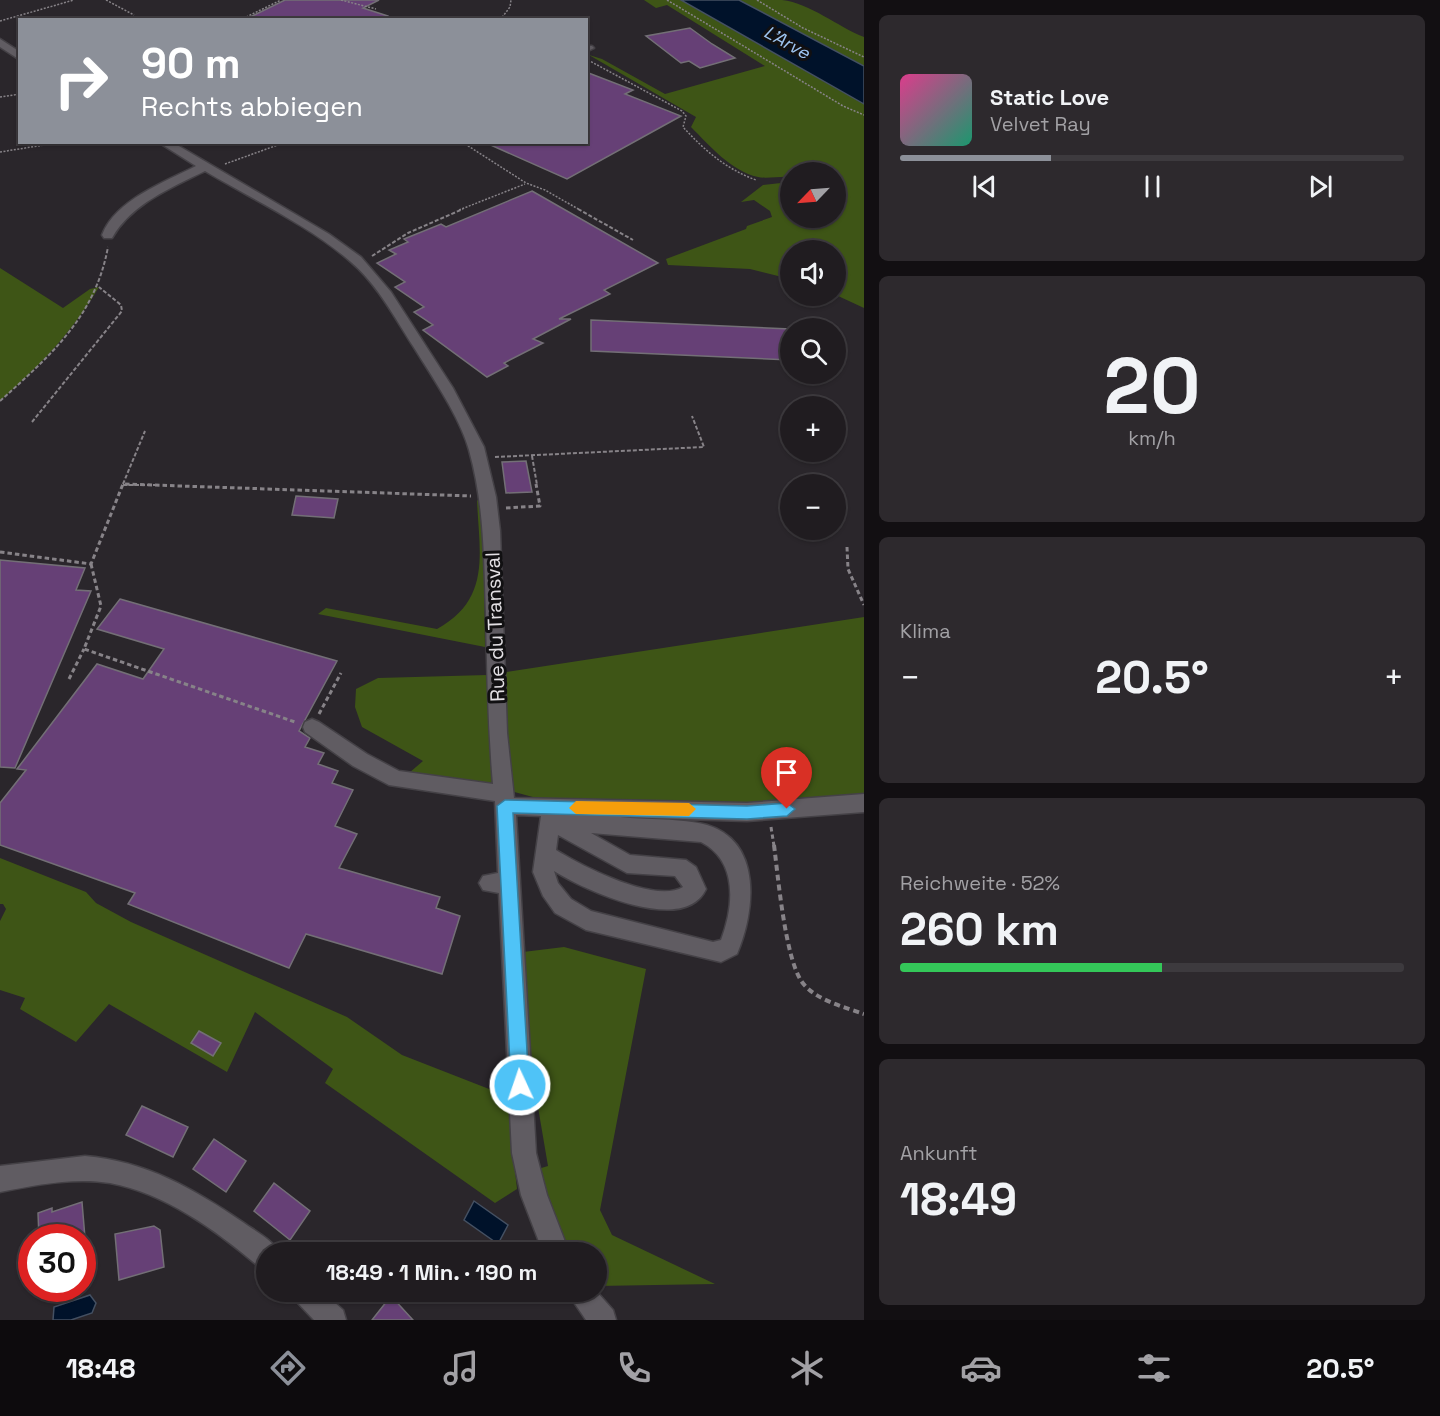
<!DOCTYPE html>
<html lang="de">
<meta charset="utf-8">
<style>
:root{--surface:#201c20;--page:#2d292d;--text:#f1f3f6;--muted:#a2a1a5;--line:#3d3a3e;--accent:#8c9099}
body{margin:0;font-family:"Space Grotesk",sans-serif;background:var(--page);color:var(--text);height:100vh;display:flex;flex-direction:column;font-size:22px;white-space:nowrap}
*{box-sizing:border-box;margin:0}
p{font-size:20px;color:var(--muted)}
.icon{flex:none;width:33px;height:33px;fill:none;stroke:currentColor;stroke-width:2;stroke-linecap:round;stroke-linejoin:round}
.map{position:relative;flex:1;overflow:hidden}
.details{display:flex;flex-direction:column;gap:15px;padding:15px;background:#120f12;width:576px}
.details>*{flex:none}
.guide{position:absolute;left:18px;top:18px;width:570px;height:126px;border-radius:0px;box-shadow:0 2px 4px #0004,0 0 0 2px var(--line);background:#8c9099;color:#fff;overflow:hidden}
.needle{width:39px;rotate:245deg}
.tools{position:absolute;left:780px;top:162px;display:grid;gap:12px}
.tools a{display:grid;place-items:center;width:66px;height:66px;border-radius:50%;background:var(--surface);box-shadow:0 2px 4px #0004,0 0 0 2px var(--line);font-size:30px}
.speed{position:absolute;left:18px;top:1224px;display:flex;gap:12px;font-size:30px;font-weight:700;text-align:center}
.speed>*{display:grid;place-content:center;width:78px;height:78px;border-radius:50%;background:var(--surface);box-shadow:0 2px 4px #0004,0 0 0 2px var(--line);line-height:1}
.speed .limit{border:9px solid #d22;background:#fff;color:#111}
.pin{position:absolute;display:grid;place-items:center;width:51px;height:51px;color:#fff;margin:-62px -26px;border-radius:50% 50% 50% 0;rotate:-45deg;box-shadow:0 0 6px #0007}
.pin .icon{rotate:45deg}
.me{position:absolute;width:66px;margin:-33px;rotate:357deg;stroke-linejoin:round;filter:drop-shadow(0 0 4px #0008)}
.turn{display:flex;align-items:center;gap:21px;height:126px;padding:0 24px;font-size:27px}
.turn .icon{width:78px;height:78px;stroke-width:2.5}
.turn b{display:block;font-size:42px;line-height:51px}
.big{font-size:45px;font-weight:800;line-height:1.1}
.details .card{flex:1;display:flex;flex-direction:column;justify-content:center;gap:9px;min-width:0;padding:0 21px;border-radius:9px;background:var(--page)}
.details .dial{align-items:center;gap:0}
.dial b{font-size:78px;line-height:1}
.song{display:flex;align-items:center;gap:18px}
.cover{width:72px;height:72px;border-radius:9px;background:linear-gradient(135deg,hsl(330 70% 55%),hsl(160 70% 35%))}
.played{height:6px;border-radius:3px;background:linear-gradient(90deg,var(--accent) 30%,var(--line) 30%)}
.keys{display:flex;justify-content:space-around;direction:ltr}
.heat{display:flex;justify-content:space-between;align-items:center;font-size:33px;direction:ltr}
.charge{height:9px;border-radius:4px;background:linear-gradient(90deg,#34c759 52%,var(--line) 0)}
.trip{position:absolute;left:256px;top:1242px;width:351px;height:60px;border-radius:30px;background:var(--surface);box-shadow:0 2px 4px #0004,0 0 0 2px var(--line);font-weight:800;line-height:60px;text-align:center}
.dock{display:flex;height:96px;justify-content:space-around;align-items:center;background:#0d0b0d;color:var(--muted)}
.dock .icon{width:42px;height:42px}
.dock .selected{color:var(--accent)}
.dock b{font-size:27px;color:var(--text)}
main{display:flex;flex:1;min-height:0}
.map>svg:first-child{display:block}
</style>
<main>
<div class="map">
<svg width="864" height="1320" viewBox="0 0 864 1320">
<rect width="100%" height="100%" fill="#2a262b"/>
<g fill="#3e5516">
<path d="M644 0H681L864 104V308L836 295V250H790V279L750 269 668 265 666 259 746 229 747 226 772 217 770 211 754 200 741 202 763 185 790 182V218H836V172H790V177C781 176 766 179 758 177 731 171 710 146 691 127L696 117 589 55 602 59 665 94 765 66 667 5 656 8Z"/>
<path d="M739 0C753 0 768 0 782 0 810 3 838 27 864 37V66Z"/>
<path d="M0 268 63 308 90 289 99 287C69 336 42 363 0 401Z"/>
<path d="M477 500 483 505 485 647 318 614 326 608 437 629C492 599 479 552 477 500Z"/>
<polygon points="864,617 864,796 742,806 656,800 540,799 492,786 409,773 423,761 362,727 355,707 356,689 378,678 487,675"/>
<polygon points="0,858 86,892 96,903 131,922 347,1017 402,1055 507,1096 517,1189 495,1203 325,1083 333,1069 255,1012 227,1072 109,1004 76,1042 20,1009 25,998 0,990 0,921 6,909 3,904 0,904"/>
<polygon points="564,947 646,969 600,1210 612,1235 715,1284 597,1286 597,1252 572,1252 551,1214 538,1169 548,1166 531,1066 523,952"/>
</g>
<g fill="#00122a" stroke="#445062" stroke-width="1.5">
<polygon points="681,0 739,0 864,66 864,104"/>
<polygon points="474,1201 508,1225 498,1244 464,1220"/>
<polygon points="90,1295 96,1303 92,1313 71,1320 53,1320 54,1307"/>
</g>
<g fill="#664076" stroke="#736f76" stroke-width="1.5">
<polygon points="285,0 379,0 363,8 388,16 387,20 244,20"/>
<polygon points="690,28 712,44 735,58 700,68 689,61 681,63 646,36"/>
<polygon points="586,72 633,90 625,94 681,116 567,179 484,142 586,142"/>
<polygon points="532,191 658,263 604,290 610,294 559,319 571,319 533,339 543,343 504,363 508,366 487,377 423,330 433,325 414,312 424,307 395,287 405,282 377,263 396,254 389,250 408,242 404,239 441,224 446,227"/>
<polygon points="591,320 790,329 790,360 591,351"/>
<polygon points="526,461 532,492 506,493 502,462"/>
<polygon points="296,496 338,499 334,518 292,515"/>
<polygon points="0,560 85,568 76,590 91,591 15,768 0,767"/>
<polygon points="120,599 337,661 299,731 310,738 305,747 324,753 318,764 338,771 332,783 353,790 335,826 357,834 339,868 440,897 436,908 460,916 442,974 306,934 289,968 128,904 135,893 0,845 0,803 26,770 17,769 97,664 143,679 164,649 97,629"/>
<polygon points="199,1031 221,1043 213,1056 191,1043"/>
<polygon points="142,1106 188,1127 173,1157 126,1135"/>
<polygon points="214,1139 246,1161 226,1192 193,1169"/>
<polygon points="274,1183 310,1211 290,1240 254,1211"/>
<polygon points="82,1202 85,1238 39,1238 38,1213 52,1208 52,1212"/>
<polygon points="154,1226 160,1230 164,1267 119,1280 115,1234"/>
<polygon points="391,1296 413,1320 372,1320"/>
</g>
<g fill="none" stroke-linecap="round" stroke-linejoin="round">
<g stroke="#444146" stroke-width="3">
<g id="minor">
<polygon points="0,39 20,52 20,60 0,47"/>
<polygon points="586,46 592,46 594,48 586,52"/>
<path d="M158 142H172L329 234 361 257 391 292 453 388 484 447 496 497 500 531 507 733 514 798 747 803 864 794V812L747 821 620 817C646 820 682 818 707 825 763 842 755 912 737 954L721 962 586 930 555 913 543 896 533 872 541 816 516 815 536 1153 547 1195 569 1252H543L521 1195 512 1153 499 893 483 890 479 883 483 876 498 873 495 801 389 785 353 766 305 732 303 727 305 722 312 719 319 722 367 754 399 771 493 784C488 727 487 669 486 612 484 557 484 503 469 450 460 417 431 375 413 346 395 318 377 284 351 262 310 226 252 199 205 171 171 188 131 204 112 238H104L102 235C115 200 165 182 196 166ZM591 833 701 842C738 861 734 906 721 940L713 942 591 911 571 899 558 883 554 871C584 890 684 936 706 889L696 867 686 860 630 855ZM558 835 627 873 675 876 683 887C655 904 582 866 556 850Z"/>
<path d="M85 1156C146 1161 194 1189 244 1223 255 1231 273 1240 278 1252H267V1270L258 1266C217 1231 165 1193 110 1183 74 1177 36 1185 0 1192V1166Z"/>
<polygon points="292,1292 323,1292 343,1310 346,1320 314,1320 296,1301"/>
<polygon points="567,1292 597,1292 613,1310 616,1320 586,1320"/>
</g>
</g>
<g stroke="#878388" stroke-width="1.5" stroke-dasharray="2 1.5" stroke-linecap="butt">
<polyline points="106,0 134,15"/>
<polyline points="341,0 376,9"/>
<polyline points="667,0 843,106 864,115"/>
<polyline points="757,0 803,28 864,57"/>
<polyline points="240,20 281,0"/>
<polyline points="500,20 510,7 511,0"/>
<polyline points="0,21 74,0"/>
<path d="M588 60 682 111 686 116 683 127C704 150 726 169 756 180"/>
<polyline points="0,97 20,94"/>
<polyline points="462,142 526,183 545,190 580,210"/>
<polyline points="0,152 63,142"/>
<polyline points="225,164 286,142"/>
<polyline points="459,210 525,184"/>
</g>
<g stroke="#878388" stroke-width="2" stroke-dasharray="4 2" stroke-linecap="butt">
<polyline points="578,209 633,240"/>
<polyline points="372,256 408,233 463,209"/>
<path d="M0 401C51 355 95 317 108 247"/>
<polyline points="32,422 122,311 121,305 99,287"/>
<polyline points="532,456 537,485"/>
<polyline points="495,457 704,447 692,416"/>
<polyline points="123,484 145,431"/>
<polyline points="123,485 155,485"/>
</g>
<g stroke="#878388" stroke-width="3" stroke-dasharray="4.5 3" stroke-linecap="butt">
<polyline points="506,508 540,506 536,484"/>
<polyline points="847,547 848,569 864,605"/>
<polyline points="0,552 91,564 123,484 471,496"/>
<polyline points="91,564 101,606 84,649 295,722"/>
<polyline points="69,679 84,649"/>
<polyline points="319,714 341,673"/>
<polyline points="771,827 774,846"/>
</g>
<path stroke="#878388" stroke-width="4" stroke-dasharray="6 4" stroke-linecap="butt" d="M774 845C778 876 785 958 802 982 815 1000 844 1007 864 1014"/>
<use href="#minor" fill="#605c62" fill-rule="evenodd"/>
</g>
<polygon fill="#4fc3f7" stroke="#337fa1" stroke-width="1.5" points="505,800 747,806 787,803 795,809 787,816 747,819 513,813 529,1085 527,1091 520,1094 514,1091 511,1085 497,806"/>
<polygon fill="#f59e0b" points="576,801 689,803 696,809 689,816 576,814 569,808"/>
<g text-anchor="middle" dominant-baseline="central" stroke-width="6" stroke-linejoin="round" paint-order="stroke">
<g font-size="18" font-style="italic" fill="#9ec5f1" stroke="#111012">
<text transform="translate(787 42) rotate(29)">L'Arve</text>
</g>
<g font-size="20" fill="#e3e0e4" stroke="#111012">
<text transform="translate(495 627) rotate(-92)">Rue du Transval</text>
</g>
</g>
</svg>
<div class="tools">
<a><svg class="needle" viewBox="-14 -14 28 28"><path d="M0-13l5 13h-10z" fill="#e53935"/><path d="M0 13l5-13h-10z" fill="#a2a1a5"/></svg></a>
<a><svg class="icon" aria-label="sound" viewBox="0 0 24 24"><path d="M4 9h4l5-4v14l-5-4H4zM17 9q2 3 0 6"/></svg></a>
<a><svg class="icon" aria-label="search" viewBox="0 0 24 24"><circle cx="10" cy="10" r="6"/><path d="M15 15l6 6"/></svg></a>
<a>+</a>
<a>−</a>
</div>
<div class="speed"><div class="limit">30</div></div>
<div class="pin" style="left:787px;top:809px;background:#d93025"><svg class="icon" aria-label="arrive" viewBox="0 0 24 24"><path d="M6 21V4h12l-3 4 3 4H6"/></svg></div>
<svg class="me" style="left:520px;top:1085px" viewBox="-20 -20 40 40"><circle r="17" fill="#4fc3f7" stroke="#fff" stroke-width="3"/><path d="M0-11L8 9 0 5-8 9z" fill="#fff"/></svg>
<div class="trip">18:49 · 1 Min. · 190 m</div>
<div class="guide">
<div class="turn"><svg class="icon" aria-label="right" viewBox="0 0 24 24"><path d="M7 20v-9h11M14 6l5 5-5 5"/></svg><div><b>90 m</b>Rechts abbiegen</div></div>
</div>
</div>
<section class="details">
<div class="card">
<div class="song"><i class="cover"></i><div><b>Static Love</b><p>Velvet Ray</p></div></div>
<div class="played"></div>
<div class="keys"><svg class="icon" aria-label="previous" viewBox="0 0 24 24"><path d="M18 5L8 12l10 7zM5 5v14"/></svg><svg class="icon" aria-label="pause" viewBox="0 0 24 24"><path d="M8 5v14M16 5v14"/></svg><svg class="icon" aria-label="next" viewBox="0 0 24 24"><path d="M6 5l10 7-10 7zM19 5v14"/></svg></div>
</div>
<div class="card dial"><b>20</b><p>km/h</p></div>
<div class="card"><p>Klima</p>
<div class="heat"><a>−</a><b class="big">20.5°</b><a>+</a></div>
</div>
<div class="card"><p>Reichweite · 52%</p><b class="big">260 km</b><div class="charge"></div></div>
<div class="card"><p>Ankunft</p><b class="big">18:49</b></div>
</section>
</main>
<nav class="dock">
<b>18:48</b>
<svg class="icon selected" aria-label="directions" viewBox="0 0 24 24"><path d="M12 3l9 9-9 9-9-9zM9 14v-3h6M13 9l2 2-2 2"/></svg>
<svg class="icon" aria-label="music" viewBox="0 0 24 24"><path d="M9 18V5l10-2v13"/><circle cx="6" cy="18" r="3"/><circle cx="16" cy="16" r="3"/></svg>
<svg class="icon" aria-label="phone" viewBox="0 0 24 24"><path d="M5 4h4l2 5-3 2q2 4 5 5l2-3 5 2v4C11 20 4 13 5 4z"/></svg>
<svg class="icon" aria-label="climate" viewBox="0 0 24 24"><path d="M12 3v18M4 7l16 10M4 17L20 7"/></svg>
<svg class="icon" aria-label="car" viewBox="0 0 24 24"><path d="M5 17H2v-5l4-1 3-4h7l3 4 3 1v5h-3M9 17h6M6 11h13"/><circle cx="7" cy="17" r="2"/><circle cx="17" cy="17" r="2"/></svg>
<svg class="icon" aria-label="filters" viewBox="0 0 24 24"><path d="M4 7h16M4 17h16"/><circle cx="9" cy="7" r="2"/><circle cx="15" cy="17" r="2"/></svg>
<b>20.5°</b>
</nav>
